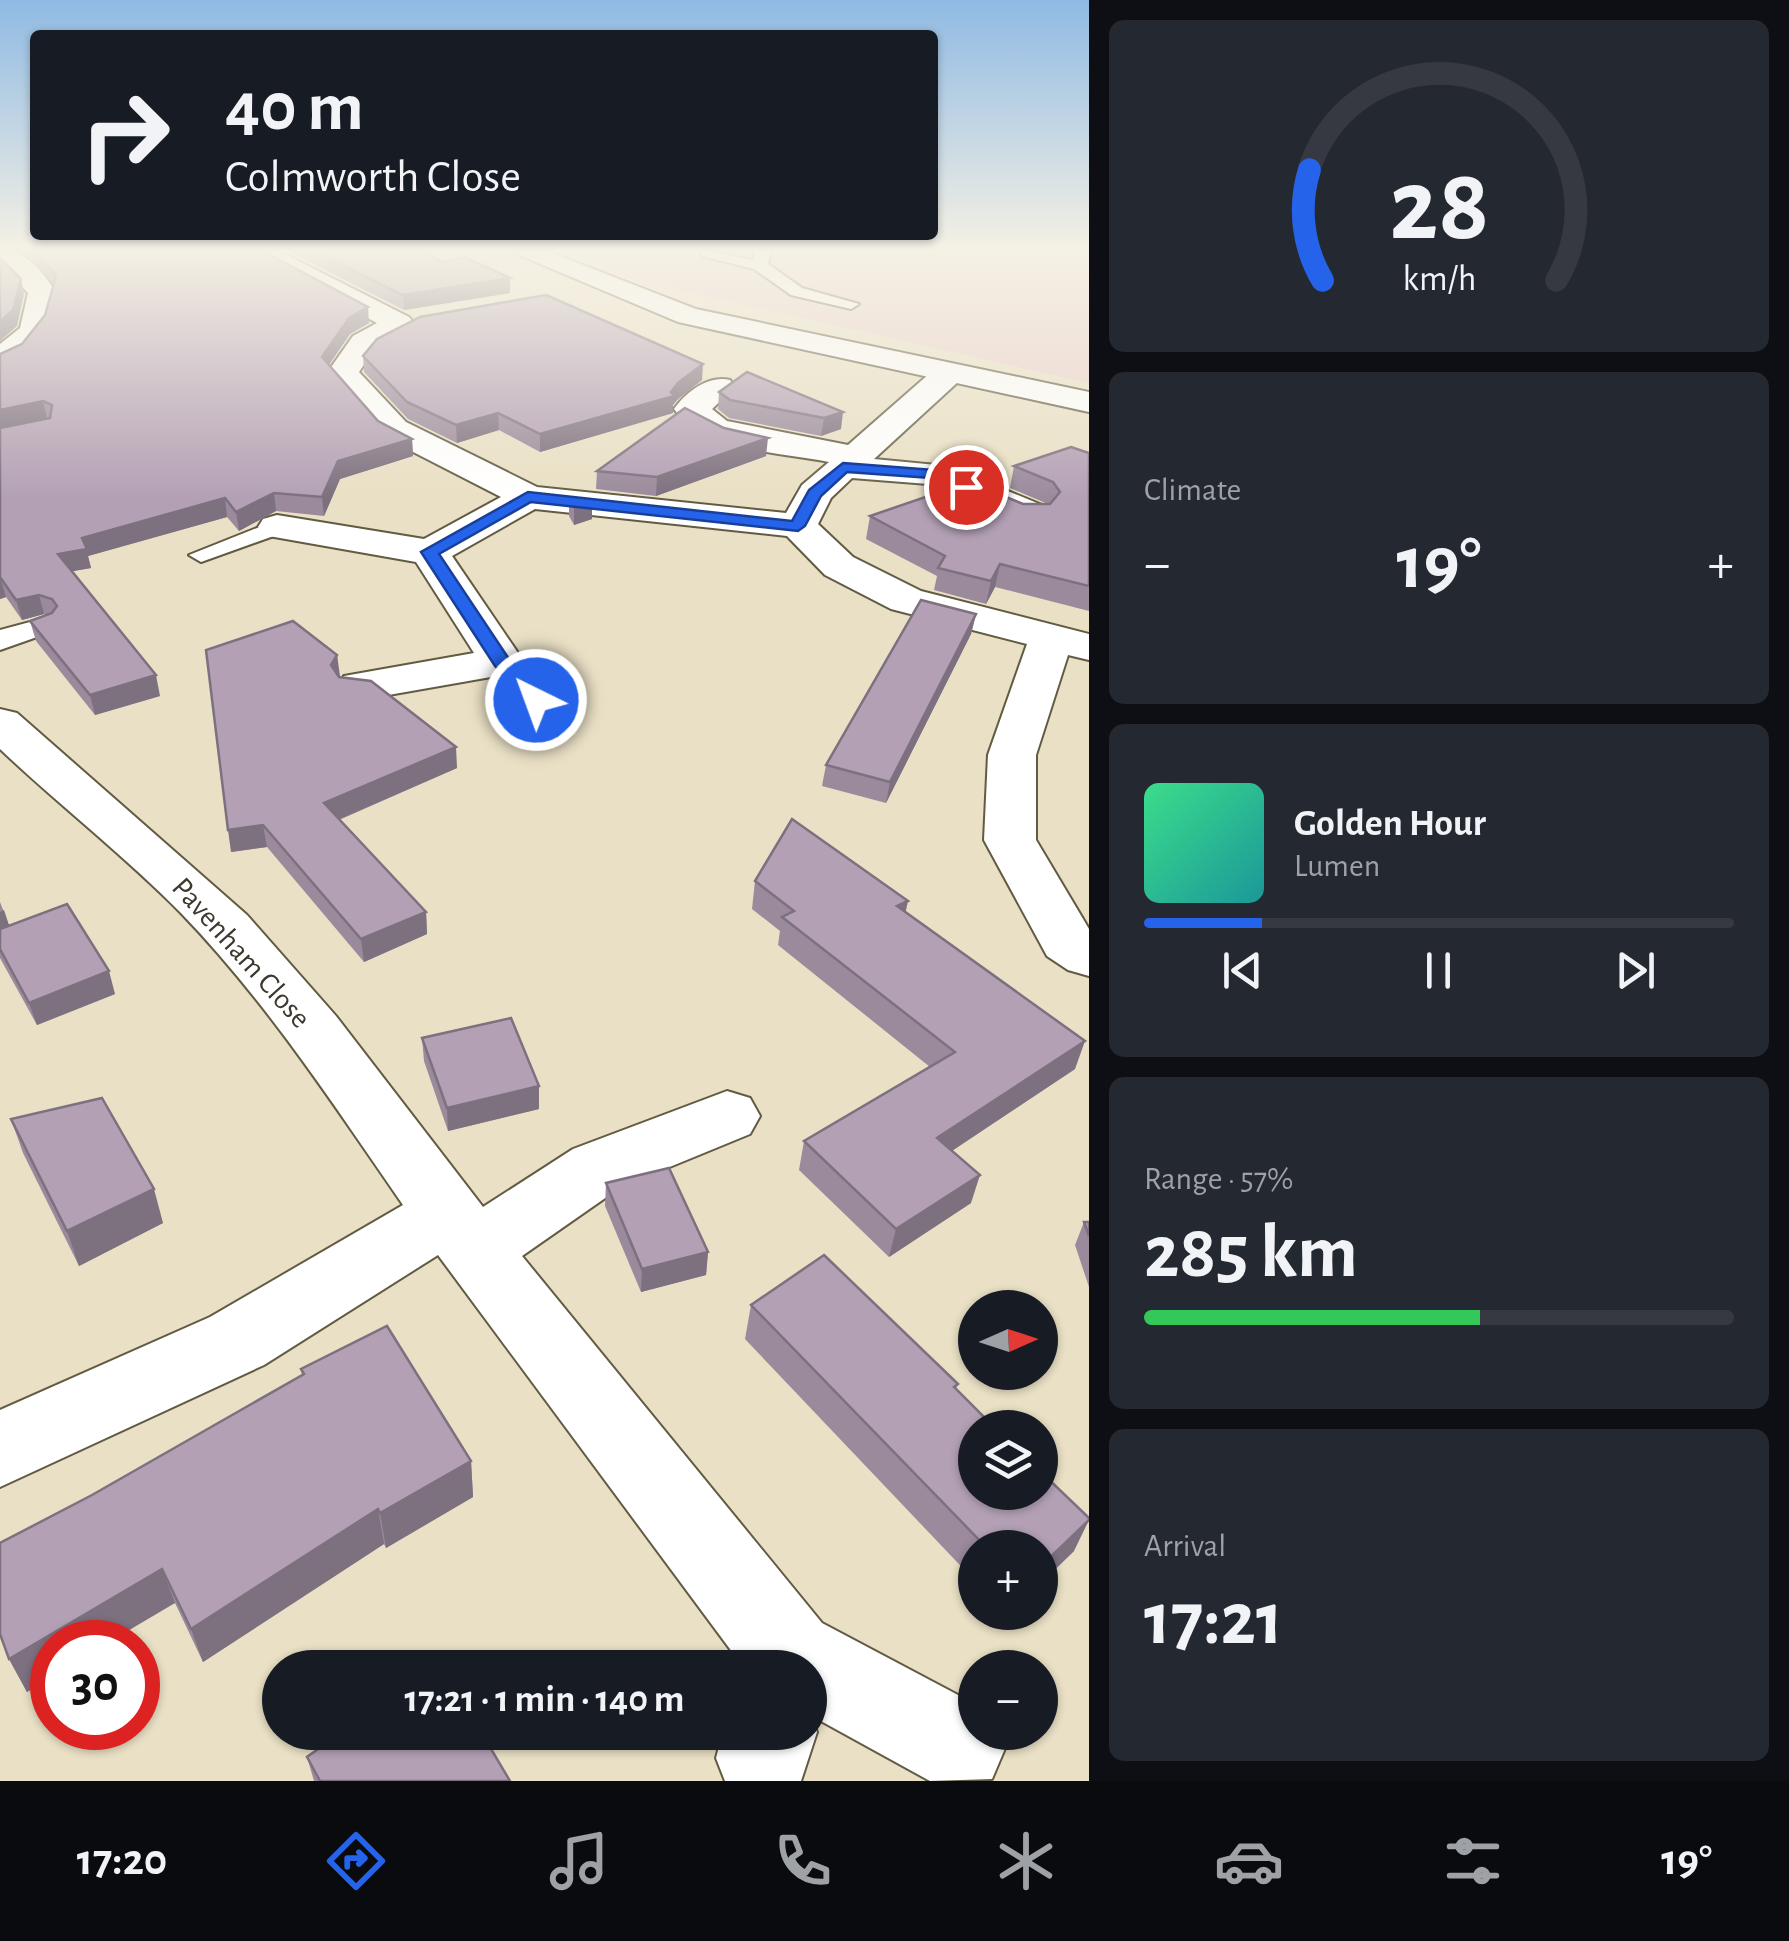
<!DOCTYPE html>
<meta charset="utf-8">
<style>
:root{--surface:#171b24;--page:#242831;--text:#f1f3f6;--muted:#9ea1a6;--line:#363941;--accent:#2563eb}
body{margin:0;font-family:"Alegreya Sans",sans-serif;background:var(--page);color:var(--text);height:100vh;display:flex;flex-direction:column;font-size:38px;white-space:nowrap}
*{box-sizing:border-box;margin:0}
p{font-size:32px;color:var(--muted)}
.icon{flex:none;width:55px;height:55px;fill:none;stroke:currentColor;stroke-width:2;stroke-linecap:round;stroke-linejoin:round}
.map{position:relative;flex:1;overflow:hidden}
.panel{display:flex;flex-direction:column;gap:20px;padding:20px;background:#0d0f14;width:700px}
.panel>*{flex:none}
.top-card{position:absolute;left:30px;top:30px;width:908px;height:210px;border-radius:10px;box-shadow:0 2px 8px #0004;background:#171b24;color:var(--text);overflow:hidden}
.needle{width:65px;rotate:87deg}
.buttons{position:absolute;left:958px;top:1290px;display:grid;gap:20px}
.buttons a{display:grid;place-items:center;width:100px;height:100px;border-radius:50%;background:var(--surface);box-shadow:0 2px 8px #0004;font-size:50px}
.speed{position:absolute;left:30px;top:1620px;display:flex;gap:20px;font-size:50px;font-weight:700;text-align:center}
.speed>*{display:grid;place-content:center;width:130px;height:130px;border-radius:50%;background:var(--surface);box-shadow:0 2px 8px #0004;line-height:1}
.speed .limit{border:15px solid #d22;background:#fff;color:#111}
.pin{position:absolute;display:grid;place-items:center;width:85px;height:85px;color:#fff;margin:-42px;border:5px solid #fff;border-radius:50%;box-shadow:0 2px 10px #0007}
.me{position:absolute;width:110px;margin:-55px;rotate:318deg;stroke-linejoin:round;filter:drop-shadow(0 0 8px #0008)}
.turn{display:flex;align-items:center;gap:35px;height:210px;padding:0 30px;font-size:45px}
.turn .icon{width:130px;height:130px;stroke-width:2.5}
.turn b{display:block;font-size:70px;line-height:85px}
.big{font-size:75px;font-weight:600;line-height:1.1}
.panel .card{flex:1;display:flex;flex-direction:column;justify-content:center;gap:15px;min-width:0;padding:0 35px;border-radius:15px;background:var(--page)}
.panel .dial{align-items:center;gap:0}
.dial svg{height:260px;overflow:visible;fill:none;stroke:var(--line);stroke-width:7;stroke-linecap:round;text-anchor:middle}
.dial text{fill:var(--text);stroke:none}
.song{display:flex;align-items:center;gap:30px}
.cover{width:120px;height:120px;border-radius:15px;background:linear-gradient(135deg,hsl(150 70% 55%),hsl(180 70% 35%))}
.played{height:10px;border-radius:5px;background:linear-gradient(90deg,var(--accent) 20%,var(--line) 20%)}
.keys{display:flex;justify-content:space-around;direction:ltr}
.heat{display:flex;justify-content:space-between;align-items:center;font-size:55px;direction:ltr}
.charge{height:15px;border-radius:8px;background:linear-gradient(90deg,#34c759 57%,var(--line) 0)}
.trip{position:absolute;left:262px;top:1650px;width:565px;height:100px;border-radius:50px;background:var(--surface);box-shadow:0 2px 8px #0004;font-weight:600;line-height:100px;text-align:center}
.tab-bar{display:flex;height:160px;justify-content:space-around;align-items:center;background:#090b0e;color:var(--muted)}
.tab-bar .icon{width:70px;height:70px}
.tab-bar .on{color:var(--accent)}
.tab-bar b{font-size:45px;color:var(--text)}
main{display:flex;flex:1;min-height:0}
.map>svg:first-child{display:block}
</style>
<main>
<div class="map">
<svg width="1089" height="1781" viewBox="0 0 1089 1781">
<rect width="100%" height="100%" fill="#e9e0c5"/>
<polygon fill="#ead0cc" points="580,249 1089,249 1089,383 627,278"/>
<g fill="none" stroke-linecap="round" stroke-linejoin="round">
<g stroke="#625b43" stroke-width="4">
<g id="lane">
<polygon points="698,249 753,260 755,249 771,249 768,264 802,288 859,304 851,309 791,295 754,269 702,256"/>
<polygon points="277,520 288,527 285,532 201,562 189,555"/>
<polygon points="45,618 54,621 58,626 54,631 0,650 0,630"/>
</g>
</g>
<g stroke="#625b43" stroke-width="4">
<g id="street">
<path d="M0 249C25 249 44 272 56 293 50 327 37 359 0 368V344L20 328 28 293 0 264Z"/>
<path d="M244 249H275L409 317 414 323 375 348 359 372 406 422 537 487 786 513 802 485 829 462C781 452 704 452 674 409 687 391 709 375 730 380L735 387 712 409 727 421 848 445 937 367H959L964 374 959 381 874 459 947 466 1042 505 1048 513 1042 521H1016L928 484 852 478 831 498 818 524 853 557 921 591 1089 634V660L1068 655 1036 755V840L1089 929V976L1068 970 1047 956 984 840 988 755 1027 644 891 609 825 575 787 536 535 509 452 556 518 653 560 700 553 710C522 718 511 699 491 677L360 700 344 696 337 686 344 676 474 653 416 562 263 535 258 527 263 519 277 515 424 539 501 497 382 436 332 380 327 373 353 336 377 323 247 255Z"/>
<path d="M0 709 17 713 247 915 336 1016 483 1207 573 1149 727 1091 750 1098 760 1116 750 1134 621 1187 522 1256 822 1623 975 1704V1732H1000L1006 1746 992 1779 930 1781 810 1715V1668H744L438 1255 264 1365 0 1487V1410L210 1317 403 1205C334 1105 266 1001 181 913 124 855 59 805 0 749Z"/>
<polygon points="810,1716 817,1732 801,1781 725,1781 716,1758 723,1732 810,1732"/>
</g>
</g>
<g stroke="#625b43" stroke-width="4">
<polygon id="secondary" points="505,249 542,249 696,309 1089,392 1089,412 678,322"/>
</g>
<use href="#lane" fill="#fff" fill-rule="evenodd"/>
<use href="#street" fill="#fff" fill-rule="evenodd"/>
<use href="#secondary" fill="#fff" fill-rule="evenodd"/>
</g>
<g fill="#9a8a9c">
<polygon points="13,249 259,249 369,323 350,334 329,365 378,421 412,439 413,456 340,479 324,516 276,511 239,531 227,517 88,556 91,568 72,571 160,696 95,715 36,641 30,621 47,615 44,614 22,620 6,597 0,599 0,354 22,344 45,315 54,285 28,254"/>
<polygon points="284,249 416,249 443,262 510,278 510,293 404,310"/>
<polygon points="363,356 702,380 677,400 673,405 673,413 540,452 499,430 457,443 408,419 364,372"/>
<polygon points="747,372 841,429 821,436 729,418 718,409 719,392"/>
<polygon points="1089,453 1089,611 995,587 986,604 934,590 937,576 866,539 870,516 1023,504 1048,504 1010,488 1014,466"/>
<polygon points="766,456 656,496 596,489 597,471"/>
<polygon points="569,498 592,519 574,525 569,516"/>
<polygon points="976,614 971,634 886,803 822,786 826,765"/>
<polygon points="337,655 339,677 457,768 339,820 426,912 427,934 364,962 267,847 231,852"/>
<polygon points="755,881 905,912 1075,1069 952,1151 971,1203 889,1257 799,1170 804,1141 930,1067 778,945 780,931 752,909"/>
<polygon points="0,902 9,925 115,994 37,1025 0,958"/>
<polygon points="422,1038 539,1086 539,1109 448,1131 424,1061"/>
<polygon points="11,1119 163,1223 79,1266 23,1153"/>
<polygon points="606,1183 708,1252 706,1275 641,1292 605,1206"/>
<polygon points="1084,1222 1089,1222 1089,1287 1075,1245"/>
<polygon points="751,1305 958,1384 956,1389 1074,1551 1040,1584 1040,1548 975,1548 975,1581 745,1339"/>
<polygon points="301,1369 471,1461 473,1497 386,1548 384,1544 203,1662 175,1603 52,1642 52,1677 27,1692 9,1659 92,1495 302,1375"/>
<polygon points="307,1757 510,1781 314,1781"/>
</g>
<g fill="#7d707f">
<polygon points="510,278 510,293 404,310 403,295"/>
<polygon points="21,279 24,294 17,326 0,341 0,322"/>
<polygon points="368,307 369,323 350,334 323,373 322,357 349,318"/>
<polygon points="703,364 702,380 677,400 673,405 673,413 540,452 540,434 671,392 678,383"/>
<polygon points="43,401 47,418 0,428 0,410"/>
<polygon points="843,412 841,429 821,436 824,418"/>
<polygon points="498,413 499,430 457,443 456,425"/>
<polygon points="768,438 766,456 656,496 657,477"/>
<polygon points="412,439 413,456 340,479 324,516 322,497 338,461"/>
<polygon points="274,493 276,511 239,531 236,512"/>
<polygon points="225,498 227,517 88,556 91,568 63,573 58,554 82,538"/>
<polygon points="592,500 592,519 574,525 574,507"/>
<polygon points="1000,564 995,587 986,604 991,581"/>
<polygon points="0,577 6,597 0,599"/>
<polygon points="39,595 44,614 22,620 16,600"/>
<polygon points="976,614 971,634 886,803 890,782"/>
<polygon points="337,655 340,676 333,686 331,665"/>
<polygon points="156,675 160,696 95,715 90,695"/>
<polygon points="456,747 457,768 326,825 324,803"/>
<polygon points="263,825 267,847 231,852 228,830"/>
<polygon points="908,901 902,929 897,906"/>
<polygon points="4,910 14,941 0,947 0,912"/>
<polygon points="426,912 427,934 364,962 361,939"/>
<polygon points="109,971 115,994 37,1025 29,1003"/>
<polygon points="1085,1041 1075,1069 929,1166 937,1138"/>
<polygon points="539,1086 539,1109 448,1131 447,1108"/>
<polygon points="980,1175 971,1203 889,1257 896,1229"/>
<polygon points="154,1189 163,1223 79,1266 67,1231"/>
<polygon points="708,1252 706,1275 641,1292 642,1269"/>
<polygon points="471,1461 473,1497 386,1548 380,1513"/>
<polygon points="378,1509 384,1544 203,1662 191,1629"/>
<polygon points="1089,1520 1074,1551 1040,1584 1040,1567"/>
<polygon points="162,1569 175,1603 109,1642 52,1642 52,1677 27,1692 9,1659"/>
</g>
<g fill="#b3a0b5" stroke="#7d707f" stroke-width="2.5">
<polygon points="33,249 259,249 368,307 349,318 322,357 378,421 412,439 338,461 322,497 274,493 236,512 225,498 82,538 87,549 58,554 156,675 90,695 30,621 52,613 57,606 52,599 39,595 16,600 0,577 0,428 50,418 52,405 43,401 0,410 0,354 22,344 45,315 56,276"/>
<polygon points="311,249 416,249 443,262 465,257 510,278 403,295"/>
<polygon points="0,258 21,279 13,310 0,322"/>
<polygon points="546,295 703,364 678,383 671,392 674,396 540,434 498,413 456,425 407,402 363,356 377,339 420,317"/>
<polygon points="747,372 843,412 824,418 730,400 719,392"/>
<polygon points="685,408 724,428 768,438 657,477 597,471"/>
<polygon points="1071,447 1089,453 1089,586 1000,564 991,581 938,568 945,556 870,516 969,482 1023,504 1050,504 1060,492 1053,482 1014,466"/>
<polygon points="569,498 592,500 574,507"/>
<polygon points="921,600 976,614 890,782 826,765"/>
<polygon points="293,621 337,655 331,665 339,677 371,681 456,747 324,803 426,912 361,939 263,825 228,830 206,650"/>
<polygon points="792,819 908,901 897,906 1085,1041 937,1138 980,1175 896,1229 804,1141 955,1052 782,917 794,911 755,881"/>
<polygon points="67,904 109,971 29,1003 0,949 0,929"/>
<polygon points="511,1018 539,1086 447,1108 422,1038"/>
<polygon points="102,1098 154,1189 67,1231 11,1119"/>
<polygon points="669,1168 708,1252 642,1269 606,1183"/>
<polygon points="1084,1222 1089,1222 1089,1236"/>
<polygon points="824,1255 958,1384 954,1387 995,1428 975,1428 975,1492 1040,1492 1040,1471 1089,1518 1089,1520 1040,1567 1040,1548 987,1548 751,1305"/>
<polygon points="387,1326 471,1461 380,1513 378,1509 191,1629 162,1569 9,1659 0,1634 0,1543 92,1495 304,1374 301,1369"/>
<polygon points="342,1732 481,1732 510,1781 320,1781 307,1757"/>
</g>
<linearGradient id="sky" x2="0" y2="1"><stop stop-color="#8fbae3"/><stop offset="0.5" stop-color="#f5f1e5"/><stop offset="1" stop-color="#f5f1e5" stop-opacity="0"/></linearGradient>
<rect width="1089" height="499" fill="url(#sky)"/>
<polygon fill="#2563eb" stroke="#184099" stroke-width="2.5" points="843,463 934,470 974,487 966,492 931,478 847,472 821,496 805,526 798,531 531,502 439,554 509,659 546,700 536,706 530,705 495,666 421,552 528,492 792,521 809,490"/>
<g text-anchor="middle" dominant-baseline="central" stroke-width="8" stroke-linejoin="round" paint-order="stroke">
<g font-size="30" fill="#3c382e" stroke="#fff">
<text transform="translate(241 953) rotate(48)">Pavenham Close</text>
</g>
</g>
</svg>
<div class="buttons">
<a><svg class="needle" viewBox="-14 -14 28 28"><path d="M0-13l5 13h-10z" fill="#e53935"/><path d="M0 13l5-13h-10z" fill="#9ea1a6"/></svg></a>
<a><svg class="icon" aria-label="layers" viewBox="0 0 24 24"><path d="M12 4l9 5-9 5-9-5zM3 14l9 5 9-5"/></svg></a>
<a>+</a>
<a>−</a>
</div>
<div class="speed"><div class="limit">30</div></div>
<div class="pin" style="left:966px;top:487px;background:#d93025"><svg class="icon" aria-label="arrive" viewBox="0 0 24 24"><path d="M6 21V4h12l-3 4 3 4H6"/></svg></div>
<svg class="me" style="left:536px;top:700px" viewBox="-20 -20 40 40"><circle r="17" fill="#2563eb" stroke="#fff" stroke-width="3"/><path d="M0-11L8 9 0 5-8 9z" fill="#fff"/></svg>
<div class="trip">17:21 · 1 min · 140 m</div>
<div class="top-card">
<div class="turn"><svg class="icon" aria-label="right" viewBox="0 0 24 24"><path d="M7 20v-9h11M14 6l5 5-5 5"/></svg><div><b>40 m</b>Colmworth Close</div></div>
</div>
</div>
<section class="panel">
<div class="card dial"><svg viewBox="0 0 100 80">
<path d="M14 69A42 42 0 1 1 86 69"/>
<path d="M14 69A42 42 0 0 1 10 35" stroke="#2563eb"/>
<text x="50" y="56" font-size="32" font-weight="700">28</text>
<text x="50" y="72" font-size="11">km/h</text>
</svg></div>
<div class="card"><p>Climate</p>
<div class="heat"><a>−</a><b class="big">19°</b><a>+</a></div>
</div>
<div class="card">
<div class="song"><i class="cover"></i><div><b>Golden Hour</b><p>Lumen</p></div></div>
<div class="played"></div>
<div class="keys"><svg class="icon" aria-label="previous" viewBox="0 0 24 24"><path d="M18 5L8 12l10 7zM5 5v14"/></svg><svg class="icon" aria-label="pause" viewBox="0 0 24 24"><path d="M8 5v14M16 5v14"/></svg><svg class="icon" aria-label="next" viewBox="0 0 24 24"><path d="M6 5l10 7-10 7zM19 5v14"/></svg></div>
</div>
<div class="card"><p>Range · 57%</p><b class="big">285 km</b><div class="charge"></div></div>
<div class="card"><p>Arrival</p><b class="big">17:21</b></div>
</section>
</main>
<nav class="tab-bar">
<b>17:20</b>
<svg class="icon on" aria-label="directions" viewBox="0 0 24 24"><path d="M12 3l9 9-9 9-9-9zM9 14v-3h6M13 9l2 2-2 2"/></svg>
<svg class="icon" aria-label="music" viewBox="0 0 24 24"><path d="M9 18V5l10-2v13"/><circle cx="6" cy="18" r="3"/><circle cx="16" cy="16" r="3"/></svg>
<svg class="icon" aria-label="phone" viewBox="0 0 24 24"><path d="M5 4h4l2 5-3 2q2 4 5 5l2-3 5 2v4C11 20 4 13 5 4z"/></svg>
<svg class="icon" aria-label="climate" viewBox="0 0 24 24"><path d="M12 3v18M4 7l16 10M4 17L20 7"/></svg>
<svg class="icon" aria-label="car" viewBox="0 0 24 24"><path d="M5 17H2v-5l4-1 3-4h7l3 4 3 1v5h-3M9 17h6M6 11h13"/><circle cx="7" cy="17" r="2"/><circle cx="17" cy="17" r="2"/></svg>
<svg class="icon" aria-label="filters" viewBox="0 0 24 24"><path d="M4 7h16M4 17h16"/><circle cx="9" cy="7" r="2"/><circle cx="15" cy="17" r="2"/></svg>
<b>19°</b>
</nav>
